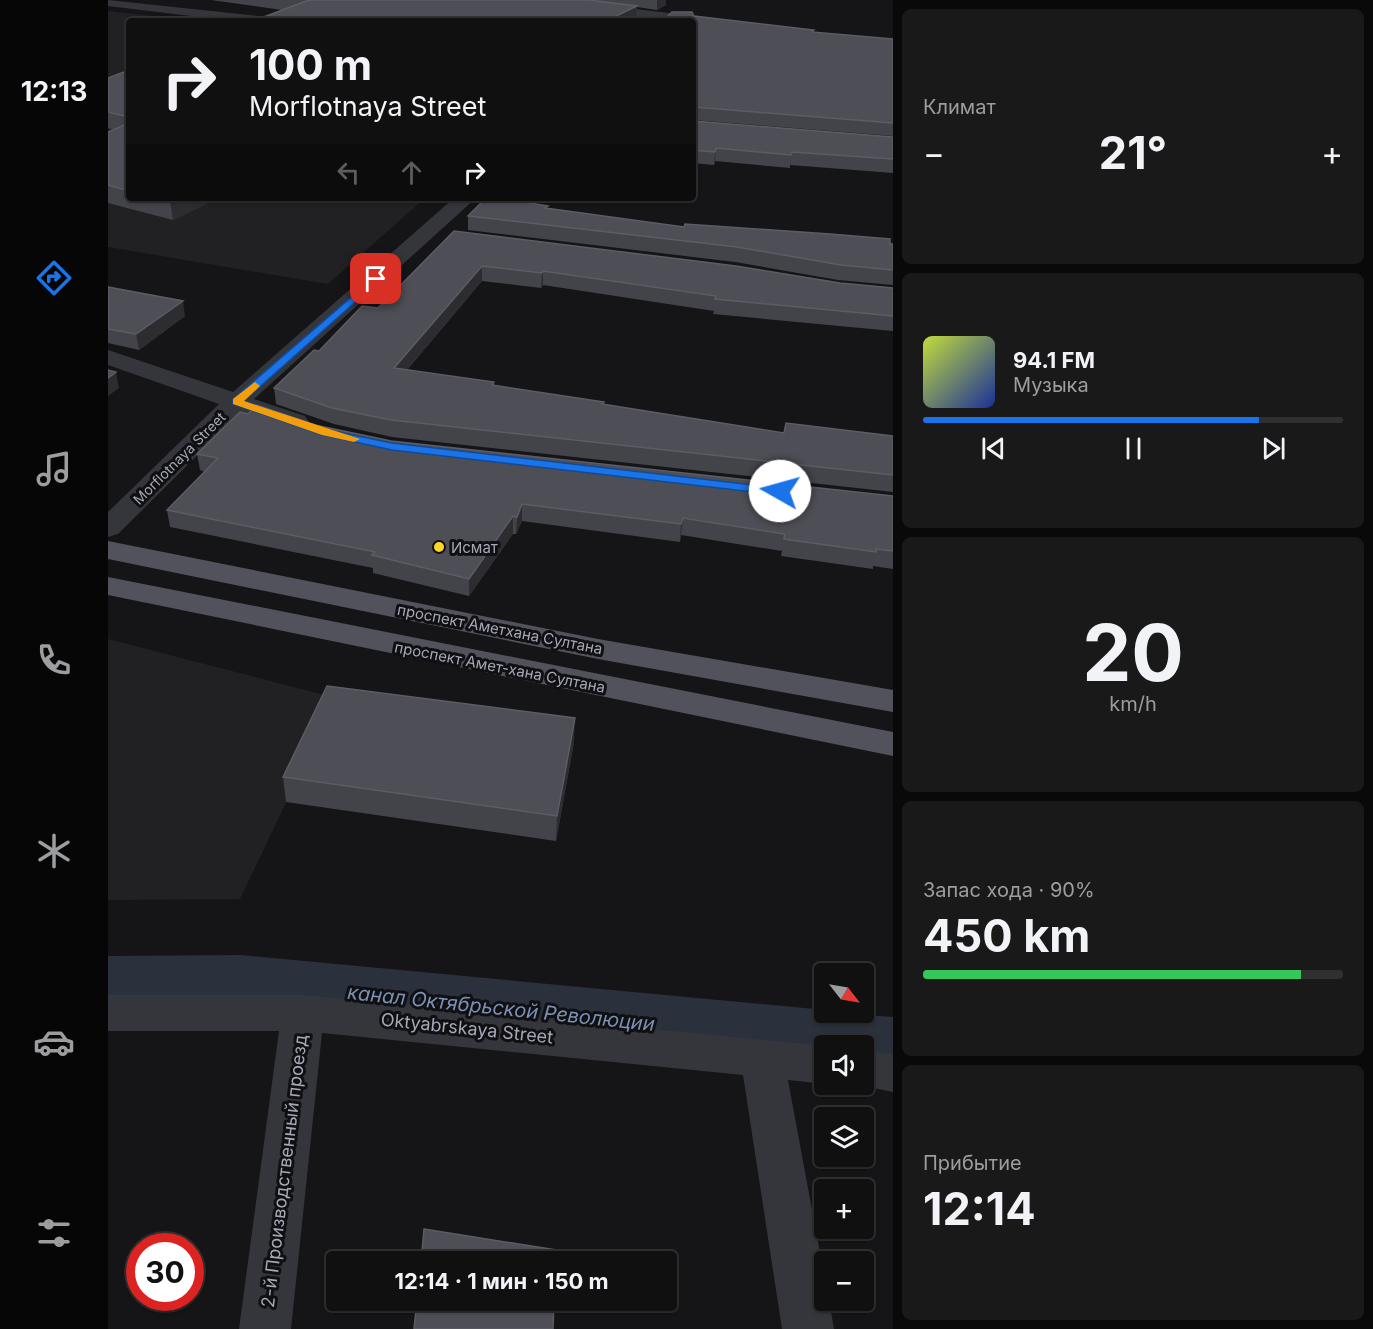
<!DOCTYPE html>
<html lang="ru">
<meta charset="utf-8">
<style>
:root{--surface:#101011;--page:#19191a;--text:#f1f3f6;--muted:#9c9d9f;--line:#303031;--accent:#1a73e8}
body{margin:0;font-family:Inter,sans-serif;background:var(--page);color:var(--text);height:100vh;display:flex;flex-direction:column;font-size:22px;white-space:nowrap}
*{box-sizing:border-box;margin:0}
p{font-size:20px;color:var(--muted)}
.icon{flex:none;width:33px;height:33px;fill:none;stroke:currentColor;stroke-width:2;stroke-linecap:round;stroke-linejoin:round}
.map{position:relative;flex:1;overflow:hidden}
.drawer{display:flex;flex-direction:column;gap:9px;padding:9px;background:#090909;width:480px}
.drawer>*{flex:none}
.top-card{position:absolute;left:18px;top:18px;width:570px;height:183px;border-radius:6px;box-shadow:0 2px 4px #0004,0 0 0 2px var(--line);background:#101011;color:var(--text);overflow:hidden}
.needle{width:39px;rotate:121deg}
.tools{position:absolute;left:706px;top:963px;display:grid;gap:12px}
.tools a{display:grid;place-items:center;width:60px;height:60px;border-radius:6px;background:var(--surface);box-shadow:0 2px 4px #0004,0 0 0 2px var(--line);font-size:30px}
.speed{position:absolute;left:18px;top:1233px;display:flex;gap:12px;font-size:30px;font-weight:700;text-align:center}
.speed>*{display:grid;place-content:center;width:78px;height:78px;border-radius:50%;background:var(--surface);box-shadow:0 2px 4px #0004,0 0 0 2px var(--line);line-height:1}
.speed .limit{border:9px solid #d22;background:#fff;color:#111}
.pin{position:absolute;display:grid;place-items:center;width:51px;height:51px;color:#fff;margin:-26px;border-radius:12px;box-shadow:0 3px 9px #0006}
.me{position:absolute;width:66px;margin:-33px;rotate:277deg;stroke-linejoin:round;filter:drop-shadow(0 0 4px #0008)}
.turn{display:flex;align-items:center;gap:21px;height:126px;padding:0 24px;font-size:27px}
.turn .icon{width:78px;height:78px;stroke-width:2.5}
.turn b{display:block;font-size:42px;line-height:51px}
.lanes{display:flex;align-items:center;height:57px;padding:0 24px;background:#0003;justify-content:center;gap:30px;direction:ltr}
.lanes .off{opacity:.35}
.big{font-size:45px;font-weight:700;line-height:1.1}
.drawer .tile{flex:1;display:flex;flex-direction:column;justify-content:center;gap:9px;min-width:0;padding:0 21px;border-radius:9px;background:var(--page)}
.drawer .dial{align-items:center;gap:0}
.dial b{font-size:78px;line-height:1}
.song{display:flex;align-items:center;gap:18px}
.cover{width:72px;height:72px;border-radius:9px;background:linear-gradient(135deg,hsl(70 70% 55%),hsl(230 70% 35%))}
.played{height:6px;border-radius:3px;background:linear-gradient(90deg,var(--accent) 80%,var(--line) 80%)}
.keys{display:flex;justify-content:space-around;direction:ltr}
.heat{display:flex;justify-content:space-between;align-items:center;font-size:33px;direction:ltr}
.charge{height:9px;border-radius:4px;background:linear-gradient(90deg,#34c759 90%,var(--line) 0)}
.trip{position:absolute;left:218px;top:1251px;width:351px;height:60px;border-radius:6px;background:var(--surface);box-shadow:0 2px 4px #0004,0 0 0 2px var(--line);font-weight:700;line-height:60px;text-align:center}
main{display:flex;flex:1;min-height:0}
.dock{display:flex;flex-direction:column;width:108px;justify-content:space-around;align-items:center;background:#060607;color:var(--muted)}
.dock .icon{width:42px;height:42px}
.dock .active{color:var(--accent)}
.dock b{font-size:27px;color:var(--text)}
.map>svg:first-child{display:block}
</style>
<main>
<nav class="dock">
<b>12:13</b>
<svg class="icon active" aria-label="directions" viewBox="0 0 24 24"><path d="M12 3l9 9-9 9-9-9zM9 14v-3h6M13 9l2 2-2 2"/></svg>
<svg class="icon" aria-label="music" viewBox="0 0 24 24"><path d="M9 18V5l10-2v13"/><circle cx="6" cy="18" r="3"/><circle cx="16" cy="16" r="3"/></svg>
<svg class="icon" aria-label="phone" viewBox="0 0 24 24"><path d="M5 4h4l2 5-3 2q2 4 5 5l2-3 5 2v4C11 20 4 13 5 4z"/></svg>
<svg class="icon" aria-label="climate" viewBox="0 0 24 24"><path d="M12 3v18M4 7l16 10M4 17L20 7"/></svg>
<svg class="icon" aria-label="car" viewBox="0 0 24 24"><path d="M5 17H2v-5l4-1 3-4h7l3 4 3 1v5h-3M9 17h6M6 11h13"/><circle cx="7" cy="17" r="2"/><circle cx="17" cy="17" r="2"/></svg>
<svg class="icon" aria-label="filters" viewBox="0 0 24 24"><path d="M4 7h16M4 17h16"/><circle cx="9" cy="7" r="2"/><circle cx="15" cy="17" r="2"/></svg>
</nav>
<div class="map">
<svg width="785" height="1329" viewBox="0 0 785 1329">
<rect width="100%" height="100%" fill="#151517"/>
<g fill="#212124">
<polygon points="0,11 90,21 21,21 21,198 317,198 220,284 0,247"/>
<polygon points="0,639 228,698 132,899 0,900"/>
</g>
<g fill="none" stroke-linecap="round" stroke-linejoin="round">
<polygon fill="#2a313c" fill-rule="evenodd" points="133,955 717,1010 717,1012 785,1017 785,1075 756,1072 756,1046 717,1046 717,1068 133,1009 0,1010 0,956"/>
<g fill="#35363c" fill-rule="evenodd">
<polygon points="0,0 161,17 168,21 124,21 0,6"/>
<polygon points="403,0 448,0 605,18 612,22 605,26 585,24 585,21 558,21 410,4"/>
<path d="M346 198H368L146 399 197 416 201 422 197 428C177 433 152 418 133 412L10 534 0 537V512L111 404 0 365V350L125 392Z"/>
<polygon points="0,995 195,995 717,1046 717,1084 680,1080 717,1280 717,1300 721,1300 726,1329 674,1329 635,1075 214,1033 183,1329 131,1329 171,1031 0,1031"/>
<polygon points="756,1050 785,1054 785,1092 746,1084 756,1084"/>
</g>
<g fill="#51525b" fill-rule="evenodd">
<polygon points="0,541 490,639 785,690 785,712 490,659 0,559"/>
<polygon points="0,577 785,732 785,756 0,595"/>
</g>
</g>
<g fill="#43444a">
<polygon points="103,0 558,0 558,5 549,10 529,7 528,20 527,21 145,21 174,10"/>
<polygon points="586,16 706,33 785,39 785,136 585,120"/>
<polygon points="21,70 21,198 110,198 65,220 0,203 0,132 6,130 0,128 0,78"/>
<polygon points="585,121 785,137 785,173 682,165 682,168 607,161 606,165 585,163"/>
<polygon points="440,208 576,227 785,244 785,285 730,280 627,262 360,230 360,216"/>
<polygon points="346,231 732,283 785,288 785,331 605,314 606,311 435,285 433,288 374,281 299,370 386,382 386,385 496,405 676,433 785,436 785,492 284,437 226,424 168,404 166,388 211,351 270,308"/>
<polygon points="0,287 77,316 31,350 0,343"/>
<polygon points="140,414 207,425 283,441 785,496 785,569 765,566 765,569 673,556 674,551 573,535 572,542 414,521 408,534 405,534 361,596 265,573 265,568 62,527 59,510 97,472 92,470 89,454"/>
<polygon points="466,742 448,841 178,802 175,777"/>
</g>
<g fill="#2c2c31">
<polygon points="549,0 558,0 558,5 549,10"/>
<polygon points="529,6 528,20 527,21 498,21"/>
<polygon points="608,148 607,161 606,165 607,152"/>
<polygon points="69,198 110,198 65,220 62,201"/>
<polygon points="374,266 374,281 287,384 286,368"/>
<polygon points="435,271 435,285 433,288 434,273"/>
<polygon points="75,301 77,316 31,350 28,334"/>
<polygon points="8,372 11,388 0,396 0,378"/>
<polygon points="414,504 414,521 408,534 409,517"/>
<polygon points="405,516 405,534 361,596 361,579"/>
<polygon points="575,518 573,535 572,542 573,524"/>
<polygon points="467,718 466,742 448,841 449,816"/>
</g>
<g fill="#4e4e56" stroke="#5c5c65" stroke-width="1.5">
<polygon points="201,0 481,0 529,6 498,21 145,21"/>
<polygon points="564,12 584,12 586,16 706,30 704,32 785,39 785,123 586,107 585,108 585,21 555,21"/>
<polygon points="21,70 21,117 0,112 0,78"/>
<polygon points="585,121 785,137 785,159 684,152 683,155 608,148 607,152 585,150"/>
<polygon points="21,123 21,191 0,185 0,132"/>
<polygon points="49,198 69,198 62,201"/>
<polygon points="378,198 390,198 440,206 437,208 576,227 577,224 722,234 782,239 782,244 785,244 785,270 733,265 629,247 360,216"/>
<polygon points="346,231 628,266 732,283 785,288 785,316 607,299 608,296 435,271 434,273 374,266 286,368 386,382 384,385 496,402 494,404 676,433 678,423 785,436 785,475 283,420 224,408 166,388 206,350 211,351 254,306 270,308"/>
<polygon points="0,287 75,301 28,334 0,329"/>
<polygon points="0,370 8,372 0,378"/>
<polygon points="149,405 207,425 283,441 785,496 785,551 768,549 768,552 676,539 677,534 575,518 573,524 414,504 409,517 405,516 361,579 264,555 267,552 59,510 110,458 89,454 132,412 140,414"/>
<polygon points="219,686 467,718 449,816 175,777"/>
<polygon points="316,1229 448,1250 448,1262 313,1262"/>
<polygon points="309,1300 446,1300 445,1329 306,1329"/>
</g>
<polygon fill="#1a73e8" stroke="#114b97" stroke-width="1.5" points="268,276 273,279 271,281 136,401 221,430 284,443 672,488 677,491 672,495 284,450 214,435 125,404 125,399"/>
<polygon fill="#f59e0b" points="147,382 152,386 136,401 252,439 246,442 214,435 125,404 125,399"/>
<circle fill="#fed726" stroke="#101012" stroke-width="2" cx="331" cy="547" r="6"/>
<g text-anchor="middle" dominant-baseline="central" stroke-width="6" stroke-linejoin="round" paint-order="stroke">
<g font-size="14" fill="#a6a8b8" stroke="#101012">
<text transform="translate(71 458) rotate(-45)">Morflotnaya Street</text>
</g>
<g font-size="15" fill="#a6a8b8" stroke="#101012" text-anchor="start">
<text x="343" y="547">Исмат</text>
</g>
<g font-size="15" fill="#a6a8b8" stroke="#101012">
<text transform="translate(392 629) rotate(11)">проспект Аметхана Султана</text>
<text transform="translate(392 667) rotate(11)">проспект Амет-хана Султана</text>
</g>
<g font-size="18" fill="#a6a8b8" stroke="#101012">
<text transform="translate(359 1028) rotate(6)">Oktyabrskaya Street</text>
<text transform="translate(176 1171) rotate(-83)">2-й Производственный проезд</text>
</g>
<g font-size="20" font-style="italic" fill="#7a90b5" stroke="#101012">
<text transform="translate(393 1008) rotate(6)">канал Октябрьской Революции</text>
</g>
</g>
</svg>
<div class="tools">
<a><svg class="needle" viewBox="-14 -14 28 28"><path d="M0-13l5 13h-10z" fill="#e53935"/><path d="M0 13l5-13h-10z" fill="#9c9d9f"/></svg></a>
<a><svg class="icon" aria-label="sound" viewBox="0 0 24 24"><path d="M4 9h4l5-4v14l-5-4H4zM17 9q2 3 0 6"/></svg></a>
<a><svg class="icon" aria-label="layers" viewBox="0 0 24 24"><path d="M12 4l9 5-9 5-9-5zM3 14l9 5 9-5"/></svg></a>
<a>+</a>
<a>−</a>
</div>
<div class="speed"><div class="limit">30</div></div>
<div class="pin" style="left:268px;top:279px;background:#d93025"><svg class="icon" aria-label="arrive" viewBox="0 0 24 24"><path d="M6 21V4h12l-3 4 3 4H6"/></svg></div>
<svg class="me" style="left:672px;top:491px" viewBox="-20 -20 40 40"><circle r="19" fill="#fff"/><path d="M0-13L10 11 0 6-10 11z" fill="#1a73e8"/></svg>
<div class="trip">12:14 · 1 мин · 150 m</div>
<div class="top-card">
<div class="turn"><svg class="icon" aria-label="right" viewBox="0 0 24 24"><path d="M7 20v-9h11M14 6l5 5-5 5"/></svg><div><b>100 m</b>Morflotnaya Street</div></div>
<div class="lanes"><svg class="icon off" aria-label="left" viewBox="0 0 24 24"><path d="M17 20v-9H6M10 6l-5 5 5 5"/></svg><svg class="icon off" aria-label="ahead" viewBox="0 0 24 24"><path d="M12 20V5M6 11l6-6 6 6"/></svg><svg class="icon" aria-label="right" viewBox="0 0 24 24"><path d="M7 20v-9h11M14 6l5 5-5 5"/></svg></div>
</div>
</div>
<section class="drawer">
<div class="tile"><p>Климат</p>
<div class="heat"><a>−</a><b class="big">21°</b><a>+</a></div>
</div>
<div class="tile">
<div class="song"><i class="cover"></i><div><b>94.1 FM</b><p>Музыка</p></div></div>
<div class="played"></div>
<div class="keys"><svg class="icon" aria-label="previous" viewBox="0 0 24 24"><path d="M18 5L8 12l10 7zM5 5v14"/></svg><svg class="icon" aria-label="pause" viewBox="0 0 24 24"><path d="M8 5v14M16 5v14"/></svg><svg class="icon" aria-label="next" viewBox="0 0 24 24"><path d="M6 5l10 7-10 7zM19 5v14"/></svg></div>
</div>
<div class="tile dial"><b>20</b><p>km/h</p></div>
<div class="tile"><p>Запас хода · 90%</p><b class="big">450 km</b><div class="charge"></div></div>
<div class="tile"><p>Прибытие</p><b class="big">12:14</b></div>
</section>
</main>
